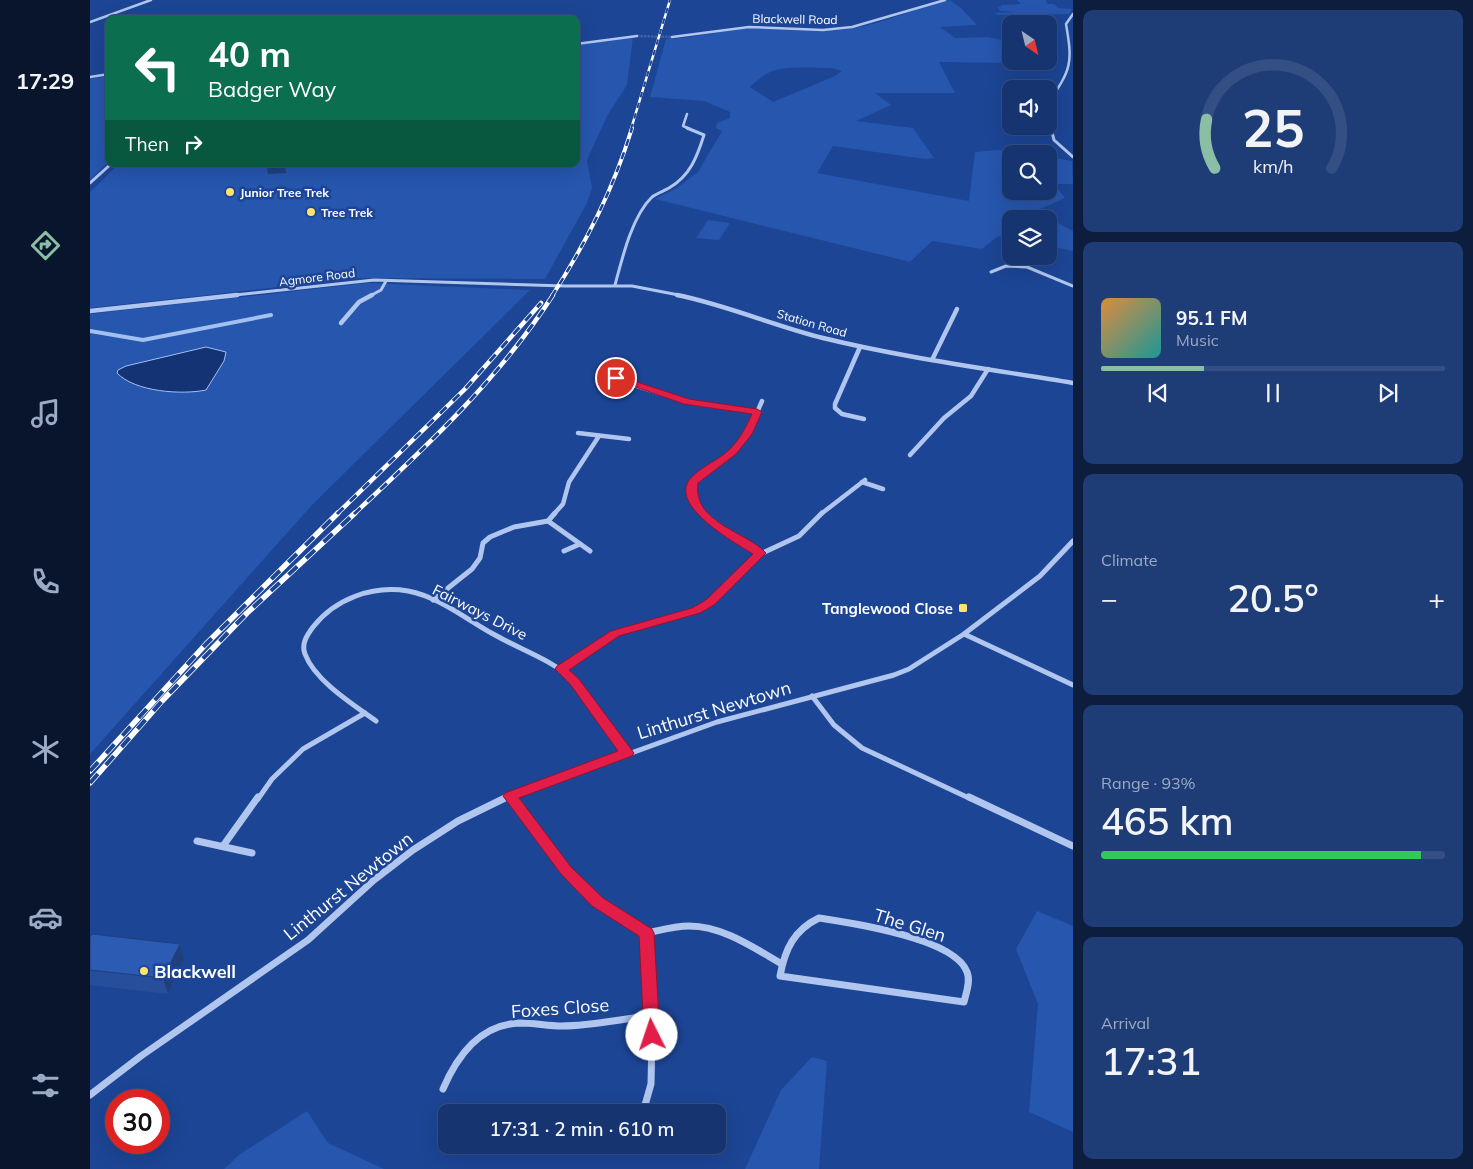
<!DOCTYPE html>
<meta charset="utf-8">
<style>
:root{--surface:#153470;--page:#1e3c75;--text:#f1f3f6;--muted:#9daac3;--line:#344f83;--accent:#8abfa5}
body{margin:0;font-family:Mulish,sans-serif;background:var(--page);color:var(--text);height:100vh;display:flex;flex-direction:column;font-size:19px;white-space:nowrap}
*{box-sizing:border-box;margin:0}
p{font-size:16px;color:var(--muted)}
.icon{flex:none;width:28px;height:28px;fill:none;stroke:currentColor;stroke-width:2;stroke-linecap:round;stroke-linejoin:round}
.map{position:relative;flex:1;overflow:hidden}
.panel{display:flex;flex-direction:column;gap:10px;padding:10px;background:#0c1d3e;width:400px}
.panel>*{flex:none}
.top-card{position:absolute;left:15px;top:15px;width:475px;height:152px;border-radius:10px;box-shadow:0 5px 20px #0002,0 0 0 1px var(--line);background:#0b6e4f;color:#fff;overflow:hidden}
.needle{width:32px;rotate:145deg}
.controls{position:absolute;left:912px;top:15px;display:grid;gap:10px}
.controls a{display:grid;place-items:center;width:55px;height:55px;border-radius:10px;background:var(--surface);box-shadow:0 5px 20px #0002,0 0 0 1px var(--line);font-size:25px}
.speed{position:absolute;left:15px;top:1089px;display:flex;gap:10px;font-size:25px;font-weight:700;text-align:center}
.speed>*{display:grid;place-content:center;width:65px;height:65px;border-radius:50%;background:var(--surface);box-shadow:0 5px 20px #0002,0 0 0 1px var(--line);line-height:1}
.speed .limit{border:8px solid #d22;background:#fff;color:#111}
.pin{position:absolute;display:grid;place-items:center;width:42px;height:42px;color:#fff;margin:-21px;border:2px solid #fff;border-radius:50%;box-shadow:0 1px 5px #0007}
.me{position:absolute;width:55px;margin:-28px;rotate:356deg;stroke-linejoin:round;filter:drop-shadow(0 0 4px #0008)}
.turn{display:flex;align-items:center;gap:18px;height:105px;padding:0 20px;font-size:22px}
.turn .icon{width:65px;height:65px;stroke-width:2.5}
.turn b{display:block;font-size:35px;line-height:42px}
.then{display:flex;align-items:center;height:48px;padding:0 20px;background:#0003;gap:10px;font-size:19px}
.big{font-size:38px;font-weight:600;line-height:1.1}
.panel .card{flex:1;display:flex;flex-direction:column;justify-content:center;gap:8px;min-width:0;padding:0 18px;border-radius:10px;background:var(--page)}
.panel .dial{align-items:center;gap:0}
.dial svg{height:130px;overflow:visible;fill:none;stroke:var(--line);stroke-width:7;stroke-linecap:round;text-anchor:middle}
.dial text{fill:var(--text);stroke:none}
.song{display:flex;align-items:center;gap:15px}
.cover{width:60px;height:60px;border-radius:8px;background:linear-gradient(135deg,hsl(30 70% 55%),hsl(180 70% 35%))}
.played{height:5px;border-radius:2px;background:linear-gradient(90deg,var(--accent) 30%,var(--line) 30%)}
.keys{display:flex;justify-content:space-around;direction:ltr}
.heat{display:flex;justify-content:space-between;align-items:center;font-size:28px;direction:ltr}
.charge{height:8px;border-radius:4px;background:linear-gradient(90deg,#34c759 93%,var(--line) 0)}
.trip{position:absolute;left:348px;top:1104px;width:288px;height:50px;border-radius:10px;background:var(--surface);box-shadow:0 5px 20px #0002,0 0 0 1px var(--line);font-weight:600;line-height:50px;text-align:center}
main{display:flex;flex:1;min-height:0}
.tab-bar{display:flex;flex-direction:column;width:90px;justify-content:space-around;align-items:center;background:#08152d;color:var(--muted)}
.tab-bar .icon{width:35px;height:35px}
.tab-bar .current{color:var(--accent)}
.tab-bar b{font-size:22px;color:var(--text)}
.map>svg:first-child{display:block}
</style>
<main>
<nav class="tab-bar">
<b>17:29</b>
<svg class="icon current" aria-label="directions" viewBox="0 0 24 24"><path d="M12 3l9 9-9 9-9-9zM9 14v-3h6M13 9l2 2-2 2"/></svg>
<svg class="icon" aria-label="music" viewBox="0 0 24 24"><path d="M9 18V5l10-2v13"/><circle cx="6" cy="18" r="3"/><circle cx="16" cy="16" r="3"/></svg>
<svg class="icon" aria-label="phone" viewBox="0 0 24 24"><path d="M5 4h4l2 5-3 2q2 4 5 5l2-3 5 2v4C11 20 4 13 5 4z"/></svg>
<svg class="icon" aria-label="climate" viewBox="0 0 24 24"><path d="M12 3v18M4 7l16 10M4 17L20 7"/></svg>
<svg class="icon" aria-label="car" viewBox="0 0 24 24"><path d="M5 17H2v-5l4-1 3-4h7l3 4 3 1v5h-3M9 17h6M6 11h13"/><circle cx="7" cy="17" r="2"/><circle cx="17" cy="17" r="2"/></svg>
<svg class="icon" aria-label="filters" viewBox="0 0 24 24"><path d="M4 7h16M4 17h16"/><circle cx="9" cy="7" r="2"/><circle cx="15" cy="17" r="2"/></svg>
</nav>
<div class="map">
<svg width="983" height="1169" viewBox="0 0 983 1169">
<rect width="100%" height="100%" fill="#1c4595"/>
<g fill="#2656ae" fill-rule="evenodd">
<path d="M860 0 871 8 887 25 850 27 865 38 898 37 921 42V61H930L931 63 849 62 865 93H785L801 105 766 121 823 128 844 158 835 159 743 146 727 173 879 201 885 152 908 150 942 154H921V191H959V157L982 161 983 184H964L975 198 950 209 951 214 983 231V251L959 246V219H921V238L908 236 892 249 842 241 820 262 565 199 587 188 608 172 632 131 626 128 627 123 640 118V112L614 101 560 97 576 39C606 38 634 30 664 28 697 27 730 34 764 28 796 23 827 7 860 0ZM741 68 752 71 745 76 683 102 660 87C663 84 675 74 678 73 693 65 724 68 741 68Z"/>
<polygon points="927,0 956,0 957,4 964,4 968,8 982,9 979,14 910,15 903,13 925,12 910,11 908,7 912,7 910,5 931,4"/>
<polygon points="543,37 537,85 517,116 497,160 502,188 497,203 455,279 271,278 0,308 0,192 29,164 486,164 486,45"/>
<polygon points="19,76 19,161 0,180 0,79"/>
<polygon points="618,220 640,223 629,240 606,238"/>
<polygon points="277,283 440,290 222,505 0,754 0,314"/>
<polygon points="947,911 983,926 983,1132 939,1112 948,1004 926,949"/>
<polygon points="722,1057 737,1061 729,1169 655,1169 691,1090"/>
<polygon points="217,1111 238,1143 294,1169 134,1169 149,1155"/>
</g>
<path fill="#133374" stroke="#a3c0f1" d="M116 347 136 352 134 361 116 390C92 395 45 392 27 373L28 370 36 366Z"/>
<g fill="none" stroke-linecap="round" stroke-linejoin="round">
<polyline stroke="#a3c0f1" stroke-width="4" points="0,331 53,340 181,315"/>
<polyline stroke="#3e61a5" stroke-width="2.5" stroke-dasharray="2.5 1" stroke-linecap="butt" points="547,36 582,37"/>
<g stroke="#b0c6ef" stroke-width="2.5">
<polyline points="0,22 61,0"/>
<polyline points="582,37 659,27 733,30 762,27 855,0"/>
<polyline points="486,44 547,36"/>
<polyline points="0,77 19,74"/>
<path d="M959 102C981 69 983 64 976 24L983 14"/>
<polyline points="597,114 593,126 600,129"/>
<polyline points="959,117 962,129"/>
</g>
<g stroke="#b0c6ef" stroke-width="3">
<polyline points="961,128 964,140 983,157"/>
<polyline points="0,183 21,164"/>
<polyline points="901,272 916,266 937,267 983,286"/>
<path d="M525 285C532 259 542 216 562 197 567 193 574 191 579 188 600 176 607 157 614 135L597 128"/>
<polyline points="136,296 284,280 475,286 542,286 594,296"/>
<polyline points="280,296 291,290 296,281"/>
</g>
<g stroke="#b0c6ef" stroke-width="4.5">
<path d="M587 295C637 305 684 326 733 338 815 358 899 369 983 383"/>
<polyline points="0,311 147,295"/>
<polyline points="251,323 269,302 282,295"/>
<polyline points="770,347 745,404 745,408 752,414 774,419"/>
<polyline points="842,360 867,309"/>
<polyline points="520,370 532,381 597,402 667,412"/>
<polyline points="511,382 527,378"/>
<polyline points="488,433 539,439"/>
<polyline points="820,455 854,418 881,396 898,369"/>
<polyline points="772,482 793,489"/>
<polyline points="464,514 473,504 479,482 509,436"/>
<path d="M614 514C578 479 629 468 648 446 659 433 665 417 672 401"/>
<polyline points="731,514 775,480"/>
</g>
<g stroke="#b0c6ef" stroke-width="5">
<polyline points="613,513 637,533 670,553"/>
<polyline points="458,521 500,551"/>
<polyline points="474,551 490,544"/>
<polyline points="343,600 382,569 390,558 393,543 400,537 424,527 458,521 465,513"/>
<polyline points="874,634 983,685"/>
<polyline points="471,669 525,634 606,610 620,602 666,556 709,536 732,513"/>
<polyline points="722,696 744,725 772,748 881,799"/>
<path d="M286 721C264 705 225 681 215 654 211 644 217 635 223 627 245 599 282 585 318 591 350 597 377 620 405 635 431 650 461 659 483 680 504 701 520 729 537 753"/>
<polyline points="420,796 422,799"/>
<polyline points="168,799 182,779 213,749 275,713"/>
<polyline points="414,799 627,722 804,675 819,669 874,634 950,576 983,541"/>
</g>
<g stroke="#b0c6ef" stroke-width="7">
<polyline points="421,797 476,871 508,902 557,933 562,1035 561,1084 553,1112"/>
<polyline points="879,797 983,846"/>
<polyline points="107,841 162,853"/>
<polyline points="133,846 168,797"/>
<path d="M729 918C762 923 865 938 877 972 881 981 876 993 874 1002L690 976C695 949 704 930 729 918Z"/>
<path d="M557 933C571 930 585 926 599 926 633 926 664 948 692 964"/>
<path d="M353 1089C367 1056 390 1024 430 1023 444 1023 458 1026 472 1026 501 1026 531 1019 560 1016"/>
<polyline points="0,1095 51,1056 218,940 284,880 323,850 368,821 417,797"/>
<polyline points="556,1106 581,1112"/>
</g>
<g stroke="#fff" stroke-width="2.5">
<polyline id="rail-far3" points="541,129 580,0"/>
</g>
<g stroke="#fff" stroke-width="4">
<path id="rail-far2" d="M462 296C497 241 523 190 542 128"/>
</g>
<g stroke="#fff" stroke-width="4.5">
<g id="rail-far1">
<polyline points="247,514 375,389 451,303"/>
<path d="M264 514C336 447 409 379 463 295"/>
</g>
</g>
<g stroke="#fff" stroke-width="5.5">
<g id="rail">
<polyline points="0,771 116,644 248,513"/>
<polyline points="0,783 72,701 157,613 265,513"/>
</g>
</g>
<use href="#rail-far3" stroke="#1c4595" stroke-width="2" stroke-dasharray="5.5" stroke-linecap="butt"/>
<use href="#rail-far2" stroke="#1c4595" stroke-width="2.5" stroke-dasharray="7" stroke-linecap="butt"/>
<use href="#rail-far1" stroke="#1c4595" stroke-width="3" stroke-dasharray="9" stroke-linecap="butt"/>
<use href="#rail" stroke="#1c4595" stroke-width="4" stroke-dasharray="12" stroke-linecap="butt"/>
</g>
<polygon fill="#264e9a" points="0,937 90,944 94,959 78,994 0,985"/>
<g fill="#1f407d">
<polygon points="195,166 196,173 178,174 177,167"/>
<polygon points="90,944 94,959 78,994 73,978"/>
</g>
<g fill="#2c5bb3" stroke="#1f407d">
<polygon points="177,164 194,164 195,166 177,167"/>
<polygon points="2,934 90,944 73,978 0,970 0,937"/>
</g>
<path fill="#e11d48" stroke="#92132f" d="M526 375 599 399 667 409 672 412 662 434 646 454 608 483C602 523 656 531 676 553L624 605 610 613 529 636 479 670 489 679 544 753 542 756 429 798 481 867 513 898 562 929 564 933 570 1035 568 1040 562 1042 556 1040 554 1035 549 936 502 906 471 874 413 796 415 793 528 751 480 684 465 669 467 666 521 631 602 608 616 600 663 554C647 544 578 506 600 479 611 466 628 461 640 449 650 439 656 427 662 414L594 404 523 379 522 378Z"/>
<g fill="#ffe36e" stroke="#1c4595" stroke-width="2">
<circle cx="140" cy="192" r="5"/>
<circle cx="221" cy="212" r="5"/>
<rect x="868" y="603" width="10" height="10" rx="2.5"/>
<circle cx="54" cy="971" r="5"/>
</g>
<g text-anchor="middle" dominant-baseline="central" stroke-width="5" stroke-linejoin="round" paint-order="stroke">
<g font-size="12" fill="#fff" stroke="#1c4595">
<text transform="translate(705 19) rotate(1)">Blackwell Road</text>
<text transform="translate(227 277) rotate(-7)">Agmore Road</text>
<text transform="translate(722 323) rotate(16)">Station Road</text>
</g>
<g font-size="12" font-weight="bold" fill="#fff" stroke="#1c4595" text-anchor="start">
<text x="150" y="192">Junior Tree Trek</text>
<text x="231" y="212">Tree Trek</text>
</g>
<g font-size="15" font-weight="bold" fill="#fff" stroke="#1c4595" text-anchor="end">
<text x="863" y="608">Tanglewood Close</text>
</g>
<g font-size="15" fill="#fff" stroke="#1c4595">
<text transform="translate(390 612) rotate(27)">Fairways Drive</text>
</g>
<g font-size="18" fill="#fff" stroke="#1c4595">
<text transform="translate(624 710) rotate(-17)">Linthurst Newtown</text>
<text transform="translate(258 886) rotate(-39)">Linthurst Newtown</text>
<text transform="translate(820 925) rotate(17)">The Glen</text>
<text transform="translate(470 1008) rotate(-4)">Foxes Close</text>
</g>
<g font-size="18" font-weight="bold" fill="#fff" stroke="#1c4595" text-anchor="start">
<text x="64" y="971">Blackwell</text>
</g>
</g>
</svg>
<div class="controls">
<a><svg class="needle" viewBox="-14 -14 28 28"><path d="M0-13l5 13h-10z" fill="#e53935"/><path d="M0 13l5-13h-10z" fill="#9daac3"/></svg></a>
<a><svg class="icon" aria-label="sound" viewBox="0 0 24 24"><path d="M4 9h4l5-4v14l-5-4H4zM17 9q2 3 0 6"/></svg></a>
<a><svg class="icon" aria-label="search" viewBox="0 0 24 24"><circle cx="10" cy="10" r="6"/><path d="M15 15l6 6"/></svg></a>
<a><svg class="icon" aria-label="layers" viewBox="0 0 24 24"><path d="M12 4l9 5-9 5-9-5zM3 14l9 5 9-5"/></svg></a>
</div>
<div class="speed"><div class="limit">30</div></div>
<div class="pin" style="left:526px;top:378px;background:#d93025"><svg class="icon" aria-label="arrive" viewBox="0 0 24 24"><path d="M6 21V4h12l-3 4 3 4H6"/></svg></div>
<svg class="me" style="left:562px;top:1035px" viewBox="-20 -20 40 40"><circle r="19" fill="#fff"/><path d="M0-13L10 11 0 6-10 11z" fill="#e11d48"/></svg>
<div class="trip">17:31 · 2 min · 610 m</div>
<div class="top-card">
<div class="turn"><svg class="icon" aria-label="left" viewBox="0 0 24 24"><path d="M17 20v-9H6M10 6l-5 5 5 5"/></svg><div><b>40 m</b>Badger Way</div></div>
<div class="then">Then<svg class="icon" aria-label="right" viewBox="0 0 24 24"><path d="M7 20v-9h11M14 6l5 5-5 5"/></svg></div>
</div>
</div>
<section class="panel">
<div class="card dial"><svg viewBox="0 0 100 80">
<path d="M14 69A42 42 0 1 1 86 69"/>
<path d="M14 69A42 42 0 0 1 9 39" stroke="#8abfa5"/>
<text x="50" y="56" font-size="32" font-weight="700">25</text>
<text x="50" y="72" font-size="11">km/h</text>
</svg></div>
<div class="card">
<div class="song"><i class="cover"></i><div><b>95.1 FM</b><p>Music</p></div></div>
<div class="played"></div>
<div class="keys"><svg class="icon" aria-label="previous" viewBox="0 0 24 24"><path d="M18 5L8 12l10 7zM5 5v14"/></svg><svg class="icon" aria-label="pause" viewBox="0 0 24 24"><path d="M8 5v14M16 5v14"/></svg><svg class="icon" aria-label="next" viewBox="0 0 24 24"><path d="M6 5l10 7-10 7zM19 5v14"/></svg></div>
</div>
<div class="card"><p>Climate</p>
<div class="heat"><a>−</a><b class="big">20.5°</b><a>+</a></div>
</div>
<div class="card"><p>Range · 93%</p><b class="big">465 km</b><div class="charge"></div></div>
<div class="card"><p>Arrival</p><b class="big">17:31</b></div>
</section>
</main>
